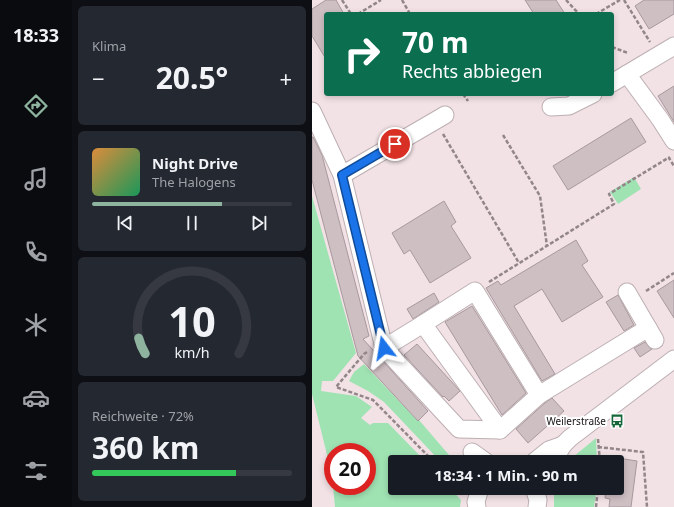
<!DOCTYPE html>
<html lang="de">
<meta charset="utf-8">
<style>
:root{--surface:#171b24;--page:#242831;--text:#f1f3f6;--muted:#9ea1a6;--line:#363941;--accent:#8eb4a0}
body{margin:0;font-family:"Noto Sans",sans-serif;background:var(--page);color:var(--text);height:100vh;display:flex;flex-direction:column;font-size:15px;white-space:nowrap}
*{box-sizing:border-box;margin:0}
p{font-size:13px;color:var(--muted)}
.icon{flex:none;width:22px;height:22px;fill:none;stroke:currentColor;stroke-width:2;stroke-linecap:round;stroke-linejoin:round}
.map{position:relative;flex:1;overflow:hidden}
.panel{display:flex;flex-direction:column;gap:6px;padding:6px;background:#0d0f14;width:240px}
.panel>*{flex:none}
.hud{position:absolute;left:12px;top:12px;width:290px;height:84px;border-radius:4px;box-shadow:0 2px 6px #0003;background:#0b6e4f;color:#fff;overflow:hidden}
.speed{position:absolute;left:12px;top:443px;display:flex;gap:8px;font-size:20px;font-weight:700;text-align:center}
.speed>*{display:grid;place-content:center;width:52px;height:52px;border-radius:50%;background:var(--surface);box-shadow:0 2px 6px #0003;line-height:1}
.speed .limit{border:6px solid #d22;background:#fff;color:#111}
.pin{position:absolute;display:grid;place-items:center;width:34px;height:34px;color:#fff;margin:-17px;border:2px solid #fff;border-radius:50%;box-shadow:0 1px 4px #0007}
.me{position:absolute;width:44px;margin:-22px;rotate:346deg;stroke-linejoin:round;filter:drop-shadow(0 0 3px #0008)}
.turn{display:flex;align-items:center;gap:14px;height:84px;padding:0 12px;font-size:18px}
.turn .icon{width:52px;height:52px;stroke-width:2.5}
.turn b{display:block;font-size:28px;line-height:34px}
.big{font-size:30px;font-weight:700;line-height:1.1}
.panel .tile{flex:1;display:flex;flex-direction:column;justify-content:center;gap:6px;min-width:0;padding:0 14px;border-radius:6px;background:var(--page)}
.panel .dial{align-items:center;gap:0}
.dial svg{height:104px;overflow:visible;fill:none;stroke:var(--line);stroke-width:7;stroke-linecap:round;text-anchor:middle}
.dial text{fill:var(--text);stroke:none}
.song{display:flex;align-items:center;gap:12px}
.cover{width:48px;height:48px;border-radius:6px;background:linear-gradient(135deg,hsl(30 70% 55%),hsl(150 70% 35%))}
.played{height:4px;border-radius:2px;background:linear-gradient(90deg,var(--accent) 65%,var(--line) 65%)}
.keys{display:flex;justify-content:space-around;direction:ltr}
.heat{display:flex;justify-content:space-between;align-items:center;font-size:22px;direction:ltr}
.charge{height:6px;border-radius:3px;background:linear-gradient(90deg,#34c759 72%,var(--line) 0)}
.trip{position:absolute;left:76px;top:455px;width:236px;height:40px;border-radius:4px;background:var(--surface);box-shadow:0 2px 6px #0003;font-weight:700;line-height:40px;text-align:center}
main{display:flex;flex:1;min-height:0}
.tab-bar{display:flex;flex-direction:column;width:72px;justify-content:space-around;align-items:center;background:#090b0e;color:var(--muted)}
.tab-bar .icon{width:28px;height:28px}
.tab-bar .selected{color:var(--accent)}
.tab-bar b{font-size:18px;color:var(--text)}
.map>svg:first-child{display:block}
</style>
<main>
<nav class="tab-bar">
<b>18:33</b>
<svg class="icon selected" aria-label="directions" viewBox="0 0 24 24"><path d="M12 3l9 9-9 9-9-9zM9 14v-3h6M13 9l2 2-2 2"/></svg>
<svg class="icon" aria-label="music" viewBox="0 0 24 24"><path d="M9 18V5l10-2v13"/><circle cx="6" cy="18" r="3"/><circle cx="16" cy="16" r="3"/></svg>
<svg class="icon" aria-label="phone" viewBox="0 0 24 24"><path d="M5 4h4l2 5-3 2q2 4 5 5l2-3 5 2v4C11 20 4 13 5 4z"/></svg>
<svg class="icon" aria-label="climate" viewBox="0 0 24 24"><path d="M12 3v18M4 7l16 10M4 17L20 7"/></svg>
<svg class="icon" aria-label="car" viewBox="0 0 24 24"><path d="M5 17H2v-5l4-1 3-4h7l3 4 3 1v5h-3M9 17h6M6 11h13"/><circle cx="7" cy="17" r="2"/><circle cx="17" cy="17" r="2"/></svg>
<svg class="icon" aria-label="filters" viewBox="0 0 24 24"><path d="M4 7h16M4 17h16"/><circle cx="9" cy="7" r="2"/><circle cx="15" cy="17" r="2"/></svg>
</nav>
<section class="panel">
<div class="tile"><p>Klima</p>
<div class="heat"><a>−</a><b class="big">20.5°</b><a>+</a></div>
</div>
<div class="tile">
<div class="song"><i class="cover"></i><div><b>Night Drive</b><p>The Halogens</p></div></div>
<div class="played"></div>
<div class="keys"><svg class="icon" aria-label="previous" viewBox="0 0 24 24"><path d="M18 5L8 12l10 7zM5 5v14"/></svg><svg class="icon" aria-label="pause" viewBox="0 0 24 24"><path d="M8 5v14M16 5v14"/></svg><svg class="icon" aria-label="next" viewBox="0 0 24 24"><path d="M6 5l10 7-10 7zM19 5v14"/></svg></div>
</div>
<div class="tile dial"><svg viewBox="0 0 100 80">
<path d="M14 69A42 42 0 1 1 86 69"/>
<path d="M14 69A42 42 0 0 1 9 57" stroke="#8eb4a0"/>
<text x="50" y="56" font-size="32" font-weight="700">10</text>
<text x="50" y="72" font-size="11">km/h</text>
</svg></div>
<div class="tile"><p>Reichweite · 72%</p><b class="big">360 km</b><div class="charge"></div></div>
</section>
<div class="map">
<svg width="362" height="507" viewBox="0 0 362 507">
<rect width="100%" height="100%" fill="#f2e2e6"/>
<g fill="#a0e3b3">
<polygon points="322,177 329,189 306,204 298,192"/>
<polygon points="0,196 44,353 21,381 10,381 9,391 44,396 60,407 49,418 58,425 61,423 76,423 114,462 83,462 83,488 138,488 149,500 148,507 23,507 21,486 55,486 55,452 21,452 21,479 0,394"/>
<polygon points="49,361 105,420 107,420 143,462 129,462 72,402 56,391 37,381 42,372 52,364"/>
<polygon points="284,438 285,462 255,462"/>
<polygon points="242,488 285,488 282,507 242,507"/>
</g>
<g fill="#cebfc3" stroke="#a7999d">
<polygon points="14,0 24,0 32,14 14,14 14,59 0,36 0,9"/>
<polygon points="213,0 244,0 253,14 222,14"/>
<polygon points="332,0 362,0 362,14 337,29 323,6"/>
<polygon points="362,86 362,122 346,96"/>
<polygon points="319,118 334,142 256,190 241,166"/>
<polygon points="0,137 1,137 10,155 57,336 51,339 116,411 106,421 46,356 0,180"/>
<polygon points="132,201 144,222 139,226 159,258 118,283 98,250 92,254 80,233"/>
<polygon points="264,240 276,261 270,265 291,297 250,322 230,289 202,306 243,374 230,381 174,288 186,281 189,285"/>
<polygon points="362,280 362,318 345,291"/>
<polygon points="122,293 127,302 101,319 95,309"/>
<polygon points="306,295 322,325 312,331 294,302"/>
<polygon points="160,306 214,393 190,415 133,322"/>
<polygon points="333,342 338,348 340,349 328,357 322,348"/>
<polygon points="105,344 148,391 137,401 132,396 131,397 92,355"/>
<polygon points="240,398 252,411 216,443 204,429 233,403"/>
<polygon points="299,457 325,461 319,507 297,507 298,499 293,498 294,488 305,488 305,462 298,462"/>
</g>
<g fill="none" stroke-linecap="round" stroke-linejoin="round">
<g stroke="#bdafb2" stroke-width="19">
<g id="minor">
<polyline points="315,74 348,119 362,141"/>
<polyline points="300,83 362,46"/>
<polyline points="239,107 257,106 281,94"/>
<polyline points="0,111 30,175 72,348 147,429 188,430 227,395 336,328"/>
<polyline points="30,175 133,115"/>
<polyline points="315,292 343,340"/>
<polyline points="72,348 111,324"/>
<polyline points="188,430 111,324 163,291 227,395"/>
<polyline points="160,452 174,462"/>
<polyline points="222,462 237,450 251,445"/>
<polyline points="241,462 251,445 258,438 362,359"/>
<polyline points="222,488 226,500 225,507"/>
<polyline points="165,507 164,502 168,488"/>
</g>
</g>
<g stroke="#928689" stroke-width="2.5" stroke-dasharray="4 2" stroke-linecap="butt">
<polyline points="30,0 39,14"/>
<polyline points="90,0 98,14"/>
<polyline points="254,0 267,14"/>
<polyline points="312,0 338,42"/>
<polyline points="46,14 69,0"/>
<polyline points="284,14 308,0"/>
<polyline points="300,47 316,53"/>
<polyline points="151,94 156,101"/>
<polyline points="131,134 207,263"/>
<polyline points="191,135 228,196 235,246"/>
<polyline points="358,157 357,158 362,166"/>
<polyline points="177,282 302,204 297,194 356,158"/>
<polyline points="334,291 362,273"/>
<polyline points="55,352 52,354 24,387 61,400 122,462"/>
<polyline points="286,439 288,462"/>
<polyline points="286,447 331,452 335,507"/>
<polyline points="284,507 286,488"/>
</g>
<use href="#minor" stroke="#fff" stroke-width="17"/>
</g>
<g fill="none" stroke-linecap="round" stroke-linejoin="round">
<g stroke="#114b97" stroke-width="10">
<polyline id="route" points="72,348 30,175 83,144"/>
</g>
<use href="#route" stroke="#1a73e8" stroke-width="7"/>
</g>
<defs>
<g id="bus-bare" transform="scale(1.08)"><path d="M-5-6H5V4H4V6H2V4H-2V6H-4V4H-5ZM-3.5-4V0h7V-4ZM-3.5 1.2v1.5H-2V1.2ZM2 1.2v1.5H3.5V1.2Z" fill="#146738" stroke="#fff" stroke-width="2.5" paint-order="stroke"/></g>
</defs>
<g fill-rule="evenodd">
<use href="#bus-bare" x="305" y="421"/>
</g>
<g text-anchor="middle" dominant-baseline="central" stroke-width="4" stroke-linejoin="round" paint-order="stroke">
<g font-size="10" fill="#161113" stroke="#fff" text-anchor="end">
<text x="294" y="421">Weilerstraße</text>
</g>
</g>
</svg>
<div class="speed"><div class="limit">20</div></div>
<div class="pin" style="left:83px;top:144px;background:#d93025"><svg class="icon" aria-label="arrive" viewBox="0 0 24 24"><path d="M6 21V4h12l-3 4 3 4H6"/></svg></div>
<svg class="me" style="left:72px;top:348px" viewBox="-20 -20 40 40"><path d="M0-17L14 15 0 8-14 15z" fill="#1a73e8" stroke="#fff" stroke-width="4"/></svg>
<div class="trip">18:34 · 1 Min. · 90 m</div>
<div class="hud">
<div class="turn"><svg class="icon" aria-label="right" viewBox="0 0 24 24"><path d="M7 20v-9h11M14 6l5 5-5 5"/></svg><div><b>70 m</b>Rechts abbiegen</div></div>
</div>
</div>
</main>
